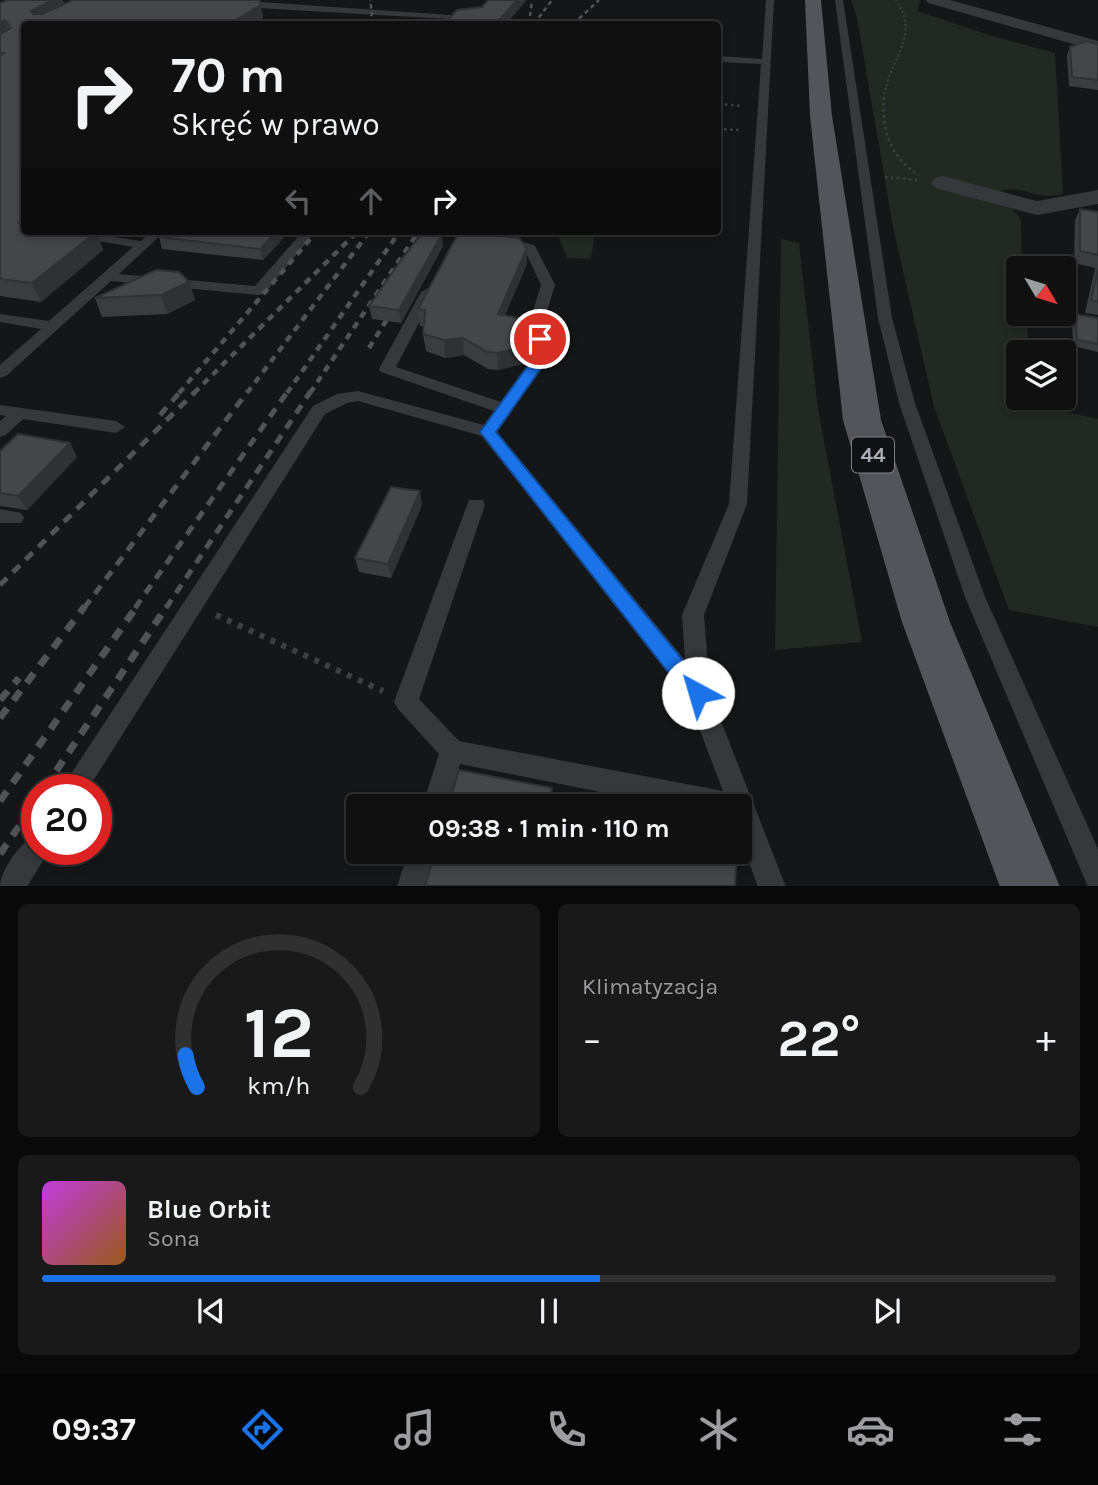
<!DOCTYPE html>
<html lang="pl">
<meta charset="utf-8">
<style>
:root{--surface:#101011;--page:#19191a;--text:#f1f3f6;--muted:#9c9d9f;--line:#303031;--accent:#1a73e8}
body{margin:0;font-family:Karla,sans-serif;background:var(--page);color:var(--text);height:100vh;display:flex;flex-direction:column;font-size:26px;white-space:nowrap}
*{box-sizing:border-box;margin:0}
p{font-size:23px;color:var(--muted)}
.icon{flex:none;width:38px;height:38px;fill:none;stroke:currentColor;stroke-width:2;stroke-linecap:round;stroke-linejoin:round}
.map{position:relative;height:886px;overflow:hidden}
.drawer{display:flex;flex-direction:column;gap:18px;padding:18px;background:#090909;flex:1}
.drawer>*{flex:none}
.hud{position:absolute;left:21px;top:21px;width:700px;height:214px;border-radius:7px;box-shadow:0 4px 10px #0003,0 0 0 2px var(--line);background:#101011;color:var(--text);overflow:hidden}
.needle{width:46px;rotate:128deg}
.buttons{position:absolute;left:1006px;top:256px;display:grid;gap:14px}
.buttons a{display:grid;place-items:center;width:70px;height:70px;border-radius:7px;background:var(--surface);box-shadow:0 4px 10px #0003,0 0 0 2px var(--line);font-size:35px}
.speed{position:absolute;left:21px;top:774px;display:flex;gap:14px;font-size:35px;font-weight:700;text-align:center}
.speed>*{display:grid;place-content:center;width:91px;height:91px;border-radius:50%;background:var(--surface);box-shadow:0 4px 10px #0003,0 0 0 2px var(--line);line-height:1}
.speed .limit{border:10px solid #d22;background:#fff;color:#111}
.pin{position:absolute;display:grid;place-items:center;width:60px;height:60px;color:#fff;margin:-30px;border:4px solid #fff;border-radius:50%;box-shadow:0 2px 7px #0007}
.me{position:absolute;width:77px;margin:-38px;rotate:321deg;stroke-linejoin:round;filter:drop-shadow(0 0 5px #0008)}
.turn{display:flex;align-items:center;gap:24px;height:147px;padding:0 35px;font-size:32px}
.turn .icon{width:91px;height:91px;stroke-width:2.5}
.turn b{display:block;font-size:49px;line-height:60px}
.lanes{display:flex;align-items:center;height:66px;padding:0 35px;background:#0003;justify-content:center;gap:35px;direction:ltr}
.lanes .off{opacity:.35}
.big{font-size:52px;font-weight:700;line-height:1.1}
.drawer .widget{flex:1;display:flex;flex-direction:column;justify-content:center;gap:10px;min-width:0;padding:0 24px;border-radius:10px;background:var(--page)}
.drawer .dial{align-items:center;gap:0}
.dial svg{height:182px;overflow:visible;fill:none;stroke:var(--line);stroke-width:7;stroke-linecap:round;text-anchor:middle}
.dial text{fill:var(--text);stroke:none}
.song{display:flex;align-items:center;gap:21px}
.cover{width:84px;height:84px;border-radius:10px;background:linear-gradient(135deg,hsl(290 70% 55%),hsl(30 70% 35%))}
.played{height:7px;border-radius:4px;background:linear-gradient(90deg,var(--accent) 55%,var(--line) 55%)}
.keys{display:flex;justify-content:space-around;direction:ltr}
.heat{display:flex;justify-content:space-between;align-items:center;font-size:38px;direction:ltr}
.drawer .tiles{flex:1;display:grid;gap:18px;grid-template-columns:1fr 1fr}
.widget:last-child{grid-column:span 2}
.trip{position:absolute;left:346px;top:794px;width:406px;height:70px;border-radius:7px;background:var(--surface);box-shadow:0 4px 10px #0003,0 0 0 2px var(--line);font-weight:700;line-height:70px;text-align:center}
.tab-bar{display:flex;height:112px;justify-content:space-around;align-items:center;background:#060607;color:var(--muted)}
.tab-bar .icon{width:49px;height:49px}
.tab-bar .on{color:var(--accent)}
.tab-bar b{font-size:32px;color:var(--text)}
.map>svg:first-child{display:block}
</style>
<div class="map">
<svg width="1098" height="887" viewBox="0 0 1098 887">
<rect width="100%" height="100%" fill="#151617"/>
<g fill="#222922">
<path d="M851 0H920L918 11 989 35 1055 53 1063 194C1035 202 1020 182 998 192L1021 219 1022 268H1018V313H1026L1029 352H1018V397H1034L1035 405 1098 419V627L1009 610 934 407 893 227 857 18Z"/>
<polygon points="556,231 595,231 591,259 567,258"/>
<polygon points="781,239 799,243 818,409 862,642 775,650"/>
</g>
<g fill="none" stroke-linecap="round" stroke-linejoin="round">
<path stroke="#3d3f43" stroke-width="2" stroke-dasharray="2 2.5" stroke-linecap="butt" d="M884 99C887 61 922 37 896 0"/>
<g stroke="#3d3f43" stroke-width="2.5" stroke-dasharray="2.5 3.5" stroke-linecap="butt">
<path d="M884 97C881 129 891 159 919 175"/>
<polyline points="719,104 743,106"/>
<polyline points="718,129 741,130"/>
<polyline points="885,177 918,180"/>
</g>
<polyline stroke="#3d3f43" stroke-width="6" stroke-dasharray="5 7" stroke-linecap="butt" points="216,615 383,691"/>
<g fill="#37383c" fill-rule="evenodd">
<polygon points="233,0 464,16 475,13 488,0 496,0 481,17 464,20 243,7"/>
<polygon points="766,0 774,0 747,504 704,615 710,693 786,887 758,887 740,838 740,807 675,807 460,764 448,807 422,807 439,754 398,709 394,702 467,505 469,500 483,500 485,505 419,699 459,741 723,791 688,699 482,436 358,401 347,403 325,414 88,789 61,789 313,406 337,394 358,391 484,425 494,411 381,372 379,369 421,292 428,288 433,289 435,292 396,367 501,402 536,354 529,324 541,285 525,251 500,242 500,236 505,235 535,246 555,285 543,324 552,354 497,432 685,660 682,615 729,504 761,64 718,62 718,56 762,59"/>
<polygon points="835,0 843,0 892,318 915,403 985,597 1098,849 1098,887 1088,887 965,597 899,403 878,318"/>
<polygon points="151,231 165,231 119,274 255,286 303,231 316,231 264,294 259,295 111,281 6,376 0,378 0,365 41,329 0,322 0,314 49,321 133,247 87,239 87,233 141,241"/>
<polygon points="0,405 116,421 125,427 116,433 23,419 6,435 0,437 0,421 6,416 0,415"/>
<polygon points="0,509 21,513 24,518 21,523 0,523"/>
<path d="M37 834V849H50L27 887H0C0 870 22 840 37 834Z"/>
<polygon points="408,852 434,852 425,887 397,887"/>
</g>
<g fill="#37383c" fill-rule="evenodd">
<polygon points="926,0 950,0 1098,41 1098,51 928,3"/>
<polygon points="943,176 1037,201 1098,190 1098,204 1037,215 935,188 931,183 935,178"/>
</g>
<polygon fill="#53555a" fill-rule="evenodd" points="805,0 821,0 832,116 881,420 950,622 1060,887 1000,887 902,622 843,420 810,116"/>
<g stroke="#505256" stroke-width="2.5" stroke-dasharray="4.5 3.5" stroke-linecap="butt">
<polyline points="369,24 372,13 370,0"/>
<polyline points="529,24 532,0"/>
<polyline points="534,24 552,0"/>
<polyline points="573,24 599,0"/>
</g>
<g stroke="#505256" stroke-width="4.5" stroke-dasharray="7 6" stroke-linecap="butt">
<polyline points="369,348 396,305"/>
<polyline points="179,393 317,231"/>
<polyline points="194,393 358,231"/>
<polyline points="247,393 370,231"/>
<polyline points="287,393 400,231"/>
<polyline points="310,393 419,231"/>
</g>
<g stroke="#505256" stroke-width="5" stroke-dasharray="10 8" stroke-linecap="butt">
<polyline points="160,415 181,391"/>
<polyline points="0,585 196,391"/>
<polyline points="84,608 248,391"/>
<polyline points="135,608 288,391"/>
<polyline points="166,608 311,391"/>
</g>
<g stroke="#505256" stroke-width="7" stroke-dasharray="12 10" stroke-linecap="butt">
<polyline points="0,700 19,678"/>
<polyline points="0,718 85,606"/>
<polyline points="44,789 167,606"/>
<polyline points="0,801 137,606"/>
<polyline points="0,854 37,800"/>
</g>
</g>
<g fill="#3b3c40">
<polygon points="0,3 261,5 263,18 24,24 24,231 96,232 103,250 41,302 0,296"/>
<polygon points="1098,44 1098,90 1069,86 1067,55 1070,47"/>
<polygon points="1080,209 1098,212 1098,315 1085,313 1095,268 1074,263 1075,220"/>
<polygon points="166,231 290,231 263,260 162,249 159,237"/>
<polygon points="443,246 401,323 372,319 369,306"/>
<polygon points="527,248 527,264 505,315 518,318 518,326 533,354 526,363 498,370 488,369 464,355 445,358 426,351 423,334 424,326 420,326 418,309"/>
<polygon points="189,282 195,300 167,314 102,317 95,298"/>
<polygon points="1075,314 1098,318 1098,352 1073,346 1072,320"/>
<polygon points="70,443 77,457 27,510 0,506 0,451"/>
<polygon points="422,505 391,578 359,572 355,558"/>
</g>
<g fill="#303134">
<polygon points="52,0 63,0 66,8 35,23 31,11"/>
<polygon points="517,0 526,0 526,1 506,24 500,24 500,19"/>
<polygon points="261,5 263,18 253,24 229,24"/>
<polygon points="5,20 10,34 0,38 0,22"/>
<polygon points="277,231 290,231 263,260 260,249"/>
<polygon points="96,232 103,250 41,302 32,283"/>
<polygon points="442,234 443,246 401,323 399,310"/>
<polygon points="527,248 527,264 498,331 498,314"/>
<polygon points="189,282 195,300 167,314 161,295"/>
<polygon points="532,337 533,354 526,363 498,370 497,353"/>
<polygon points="463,338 464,355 445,358 444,340"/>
<polygon points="70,443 77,457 27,510 18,496"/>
<polygon points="420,491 422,505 391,578 388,564"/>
<polygon points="552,788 552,807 548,804"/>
</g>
<g fill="#45464a" stroke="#303134" stroke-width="2">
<polygon points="8,0 52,0 31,11 33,14 42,14 73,0 259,0 261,5 229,24 24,24 24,219 19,223 24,224 24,231 85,231 96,232 32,283 0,279 0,55 5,53 0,53 0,34 11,28 5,20 0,22 0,3"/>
<polygon points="488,0 517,0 500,19 506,19 502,24 444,24 457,10 482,7"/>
<polygon points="1086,41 1098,44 1098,80 1072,77 1070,47"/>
<polygon points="718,58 722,58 718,78"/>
<polygon points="1080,209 1098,212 1098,255 1080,251"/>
<polygon points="166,231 277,231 260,249 159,237"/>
<polygon points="423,232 442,234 399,310 369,306 401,260"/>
<polygon points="459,232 519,238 527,248 498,314 518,318 516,324 532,337 526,346 497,353 487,352 463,338 444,340 423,334 425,310 418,309"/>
<polygon points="1098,269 1098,302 1091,300"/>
<polygon points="156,270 179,272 189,282 161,295 95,298"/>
<polygon points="1075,314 1098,318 1098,344 1077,340"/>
<polygon points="18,434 70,443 18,496 0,493 0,451"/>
<polygon points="391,487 420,491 388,564 355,558"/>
<polygon points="459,770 552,788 548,804 560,807 448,807"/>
<polygon points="435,852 737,852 735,886 425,886"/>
</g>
<polygon fill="#1a73e8" stroke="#114b97" stroke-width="2" points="540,335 547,339 551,354 496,432 705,687 708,693 705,700 698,703 690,700 480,432 537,353 533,339"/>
<g text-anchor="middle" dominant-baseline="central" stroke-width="7" stroke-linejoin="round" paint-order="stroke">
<rect fill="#101112" stroke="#7b7f85" stroke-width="2" x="852" y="437.5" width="42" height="35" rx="5"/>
<g font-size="21" font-weight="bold" fill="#a9aeb6">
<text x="873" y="455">44</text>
</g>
</g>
</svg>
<div class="buttons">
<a><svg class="needle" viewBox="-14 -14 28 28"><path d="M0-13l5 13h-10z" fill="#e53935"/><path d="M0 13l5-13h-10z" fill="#9c9d9f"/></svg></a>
<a><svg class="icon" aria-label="layers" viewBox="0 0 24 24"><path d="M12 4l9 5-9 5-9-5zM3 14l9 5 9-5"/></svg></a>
</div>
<div class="speed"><div class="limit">20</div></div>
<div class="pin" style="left:540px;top:339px;background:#d93025"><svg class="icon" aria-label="arrive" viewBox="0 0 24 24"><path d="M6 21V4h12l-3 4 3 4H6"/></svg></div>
<svg class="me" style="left:698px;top:693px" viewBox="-20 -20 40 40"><circle r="19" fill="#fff"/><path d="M0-13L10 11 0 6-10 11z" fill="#1a73e8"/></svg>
<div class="trip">09:38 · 1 min · 110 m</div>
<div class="hud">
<div class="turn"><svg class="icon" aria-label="right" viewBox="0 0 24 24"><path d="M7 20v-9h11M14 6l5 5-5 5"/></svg><div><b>70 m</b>Skręć w prawo</div></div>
<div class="lanes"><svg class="icon off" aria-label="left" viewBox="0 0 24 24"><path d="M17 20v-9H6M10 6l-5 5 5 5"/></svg><svg class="icon off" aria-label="ahead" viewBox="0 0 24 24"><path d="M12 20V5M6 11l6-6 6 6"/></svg><svg class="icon" aria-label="right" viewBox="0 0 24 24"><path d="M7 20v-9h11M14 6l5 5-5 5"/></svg></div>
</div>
</div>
<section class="drawer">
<div class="tiles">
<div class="widget dial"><svg viewBox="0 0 100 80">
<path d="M14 69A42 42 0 1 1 86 69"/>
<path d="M14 69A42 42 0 0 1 9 55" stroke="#1a73e8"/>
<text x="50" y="56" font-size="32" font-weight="700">12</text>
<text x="50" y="72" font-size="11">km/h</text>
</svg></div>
<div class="widget"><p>Klimatyzacja</p>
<div class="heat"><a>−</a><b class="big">22°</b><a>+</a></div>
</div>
<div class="widget">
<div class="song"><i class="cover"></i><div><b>Blue Orbit</b><p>Sona</p></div></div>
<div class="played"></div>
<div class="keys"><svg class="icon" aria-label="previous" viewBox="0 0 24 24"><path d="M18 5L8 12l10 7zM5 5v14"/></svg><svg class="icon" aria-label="pause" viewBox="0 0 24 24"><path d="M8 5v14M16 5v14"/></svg><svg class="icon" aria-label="next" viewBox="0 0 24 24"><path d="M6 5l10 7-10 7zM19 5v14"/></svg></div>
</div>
</div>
</section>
<nav class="tab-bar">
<b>09:37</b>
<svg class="icon on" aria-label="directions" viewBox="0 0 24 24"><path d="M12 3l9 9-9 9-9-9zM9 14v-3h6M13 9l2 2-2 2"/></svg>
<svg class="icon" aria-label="music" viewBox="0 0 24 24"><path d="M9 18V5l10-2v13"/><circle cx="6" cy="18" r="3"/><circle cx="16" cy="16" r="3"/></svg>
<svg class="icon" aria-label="phone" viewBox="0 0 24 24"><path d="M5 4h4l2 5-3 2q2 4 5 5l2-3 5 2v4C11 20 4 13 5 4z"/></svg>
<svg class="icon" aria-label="climate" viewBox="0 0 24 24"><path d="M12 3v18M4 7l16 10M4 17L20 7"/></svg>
<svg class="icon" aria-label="car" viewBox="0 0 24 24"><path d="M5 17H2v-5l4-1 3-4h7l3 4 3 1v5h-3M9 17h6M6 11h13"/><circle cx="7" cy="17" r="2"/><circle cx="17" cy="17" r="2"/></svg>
<svg class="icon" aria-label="filters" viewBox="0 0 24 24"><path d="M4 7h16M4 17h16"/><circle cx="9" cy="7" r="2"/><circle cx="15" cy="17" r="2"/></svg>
</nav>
